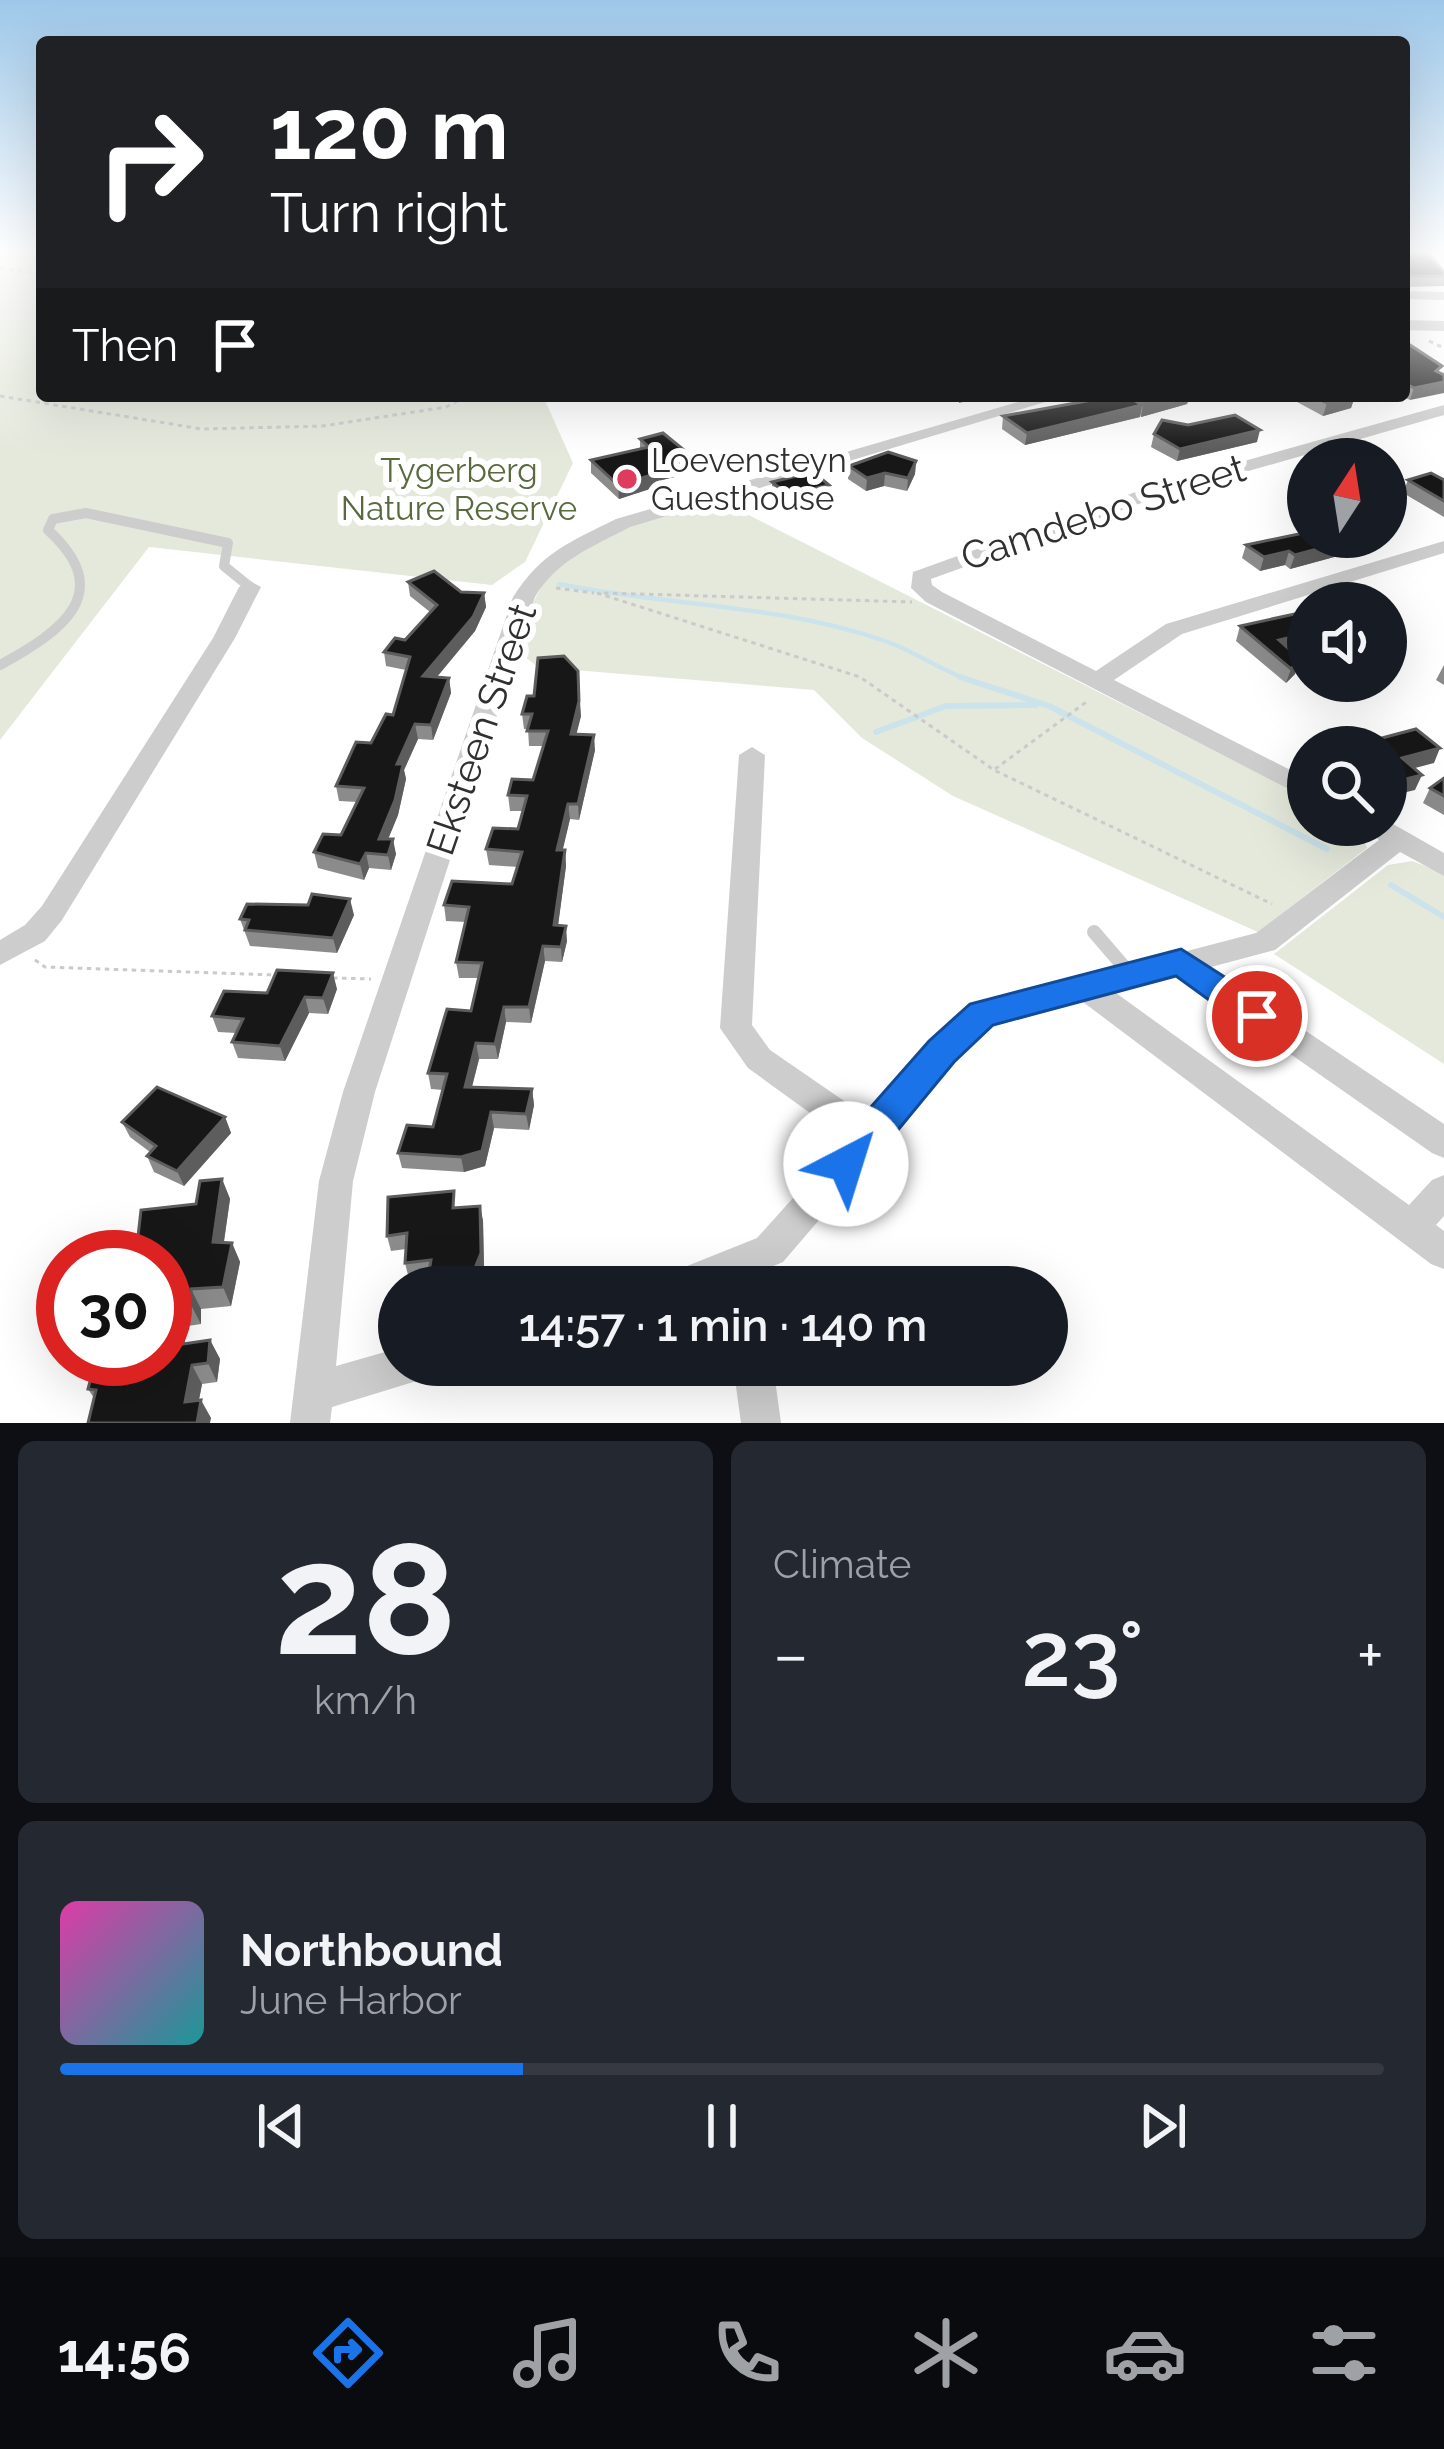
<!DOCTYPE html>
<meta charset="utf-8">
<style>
:root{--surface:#171b24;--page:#242831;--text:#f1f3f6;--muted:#9ea1a6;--line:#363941;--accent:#1a73e8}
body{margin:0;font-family:Raleway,sans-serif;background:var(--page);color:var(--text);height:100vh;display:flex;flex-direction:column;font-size:45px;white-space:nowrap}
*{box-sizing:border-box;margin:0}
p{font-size:39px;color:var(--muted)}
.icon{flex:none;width:66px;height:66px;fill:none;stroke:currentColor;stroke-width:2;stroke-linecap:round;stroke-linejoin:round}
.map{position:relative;height:1423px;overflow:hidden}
.details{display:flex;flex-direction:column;gap:18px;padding:18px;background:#0d0f14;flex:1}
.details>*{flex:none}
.guide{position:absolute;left:36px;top:36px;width:1374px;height:366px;border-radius:12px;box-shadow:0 12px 48px #0002;background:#202124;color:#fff;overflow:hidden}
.needle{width:78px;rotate:12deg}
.fabs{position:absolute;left:1287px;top:438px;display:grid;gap:24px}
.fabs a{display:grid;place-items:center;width:120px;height:120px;border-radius:50%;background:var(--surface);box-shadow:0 12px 48px #0002;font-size:60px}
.speed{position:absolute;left:36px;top:1230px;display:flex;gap:24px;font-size:60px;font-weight:700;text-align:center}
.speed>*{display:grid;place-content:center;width:156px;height:156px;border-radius:50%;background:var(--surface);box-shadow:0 12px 48px #0002;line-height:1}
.speed .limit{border:18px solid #d22;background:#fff;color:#111}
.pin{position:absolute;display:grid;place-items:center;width:102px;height:102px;color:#fff;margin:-51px;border:6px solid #fff;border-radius:50%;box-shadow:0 3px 12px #0007}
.me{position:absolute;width:132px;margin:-66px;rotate:40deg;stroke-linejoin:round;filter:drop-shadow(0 0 9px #0008)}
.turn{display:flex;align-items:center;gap:42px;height:252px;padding:0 36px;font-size:54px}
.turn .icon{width:156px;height:156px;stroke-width:2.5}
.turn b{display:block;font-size:84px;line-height:102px}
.then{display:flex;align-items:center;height:114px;padding:0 36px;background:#0003;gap:24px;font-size:45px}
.big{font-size:90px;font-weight:600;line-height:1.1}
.details .widget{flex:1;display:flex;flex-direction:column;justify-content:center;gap:18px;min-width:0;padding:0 42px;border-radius:18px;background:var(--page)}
.details .dial{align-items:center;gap:0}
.dial b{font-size:156px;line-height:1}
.song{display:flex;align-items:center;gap:36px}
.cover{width:144px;height:144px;border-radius:18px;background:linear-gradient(135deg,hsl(320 70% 55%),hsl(180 70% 35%))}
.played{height:12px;border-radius:6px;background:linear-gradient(90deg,var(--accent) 35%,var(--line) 35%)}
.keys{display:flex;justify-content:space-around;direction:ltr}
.heat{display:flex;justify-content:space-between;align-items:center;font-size:66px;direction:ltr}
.details .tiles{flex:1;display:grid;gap:18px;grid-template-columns:1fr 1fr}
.widget:last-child{grid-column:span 2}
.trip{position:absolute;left:378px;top:1266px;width:690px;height:120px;border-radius:60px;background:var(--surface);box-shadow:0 12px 48px #0002;font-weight:600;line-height:120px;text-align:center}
.tabs{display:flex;height:192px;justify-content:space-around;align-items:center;background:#090b0e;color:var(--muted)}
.tabs .icon{width:84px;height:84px}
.tabs .current{color:var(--accent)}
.tabs b{font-size:54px;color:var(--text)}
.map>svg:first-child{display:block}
</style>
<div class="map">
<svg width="1444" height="1423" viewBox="0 0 1444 1423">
<rect width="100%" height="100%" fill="#fff"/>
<g fill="#e5e9dc">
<polygon points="0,250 42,250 42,396 543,396 573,463 525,562 492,585 149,547 0,740"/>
<path d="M717 499 1308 798V825H1358L1367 848 1258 932 953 796 862 738 814 690 538 667 517 651C525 627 531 601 546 580 579 531 664 516 717 499Z"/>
<polygon points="1412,861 1444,873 1444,1064 1274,954 1388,865"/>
</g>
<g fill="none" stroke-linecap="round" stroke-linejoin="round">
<path stroke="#cce3eb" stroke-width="4.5" d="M559 584C667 606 780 604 885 641 914 651 940 670 969 680"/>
<g stroke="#cce3eb" stroke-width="6">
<polyline points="960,677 1049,706 1327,849"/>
<polyline points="876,732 946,706 1036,705"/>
<polyline points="1391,885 1444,917"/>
</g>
<g stroke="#cacaca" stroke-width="3" stroke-dasharray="4.5 4.5" stroke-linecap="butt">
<polyline points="0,268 42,274"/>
<polyline points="1429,341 1444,348"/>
<polyline points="0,396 202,429 323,426 446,407 467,396"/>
<polyline points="556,588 594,593"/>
<polyline points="597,593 860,677 994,770 1272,904"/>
<polyline points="604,593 912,602"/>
<polyline points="995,769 1089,700"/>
<polyline points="35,960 45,967 275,975"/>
<polyline points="333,978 371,979"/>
</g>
<path stroke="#cdcdcd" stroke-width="10" d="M0 665C62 631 117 593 48 530L53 519 86 513 228 543 224 566 250 587"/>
<polyline stroke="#cdcdcd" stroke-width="14" points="1094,932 1131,975"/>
<g fill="#cdcdcd" fill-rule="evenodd">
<polygon points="1404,291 1444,292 1444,300 1404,299"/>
<polygon points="1404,320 1444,321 1444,331 1404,330"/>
<polygon points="583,396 601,396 593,401"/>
<path d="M1039 396H1065L630 527C592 547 557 560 535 597L375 1092 353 1181 336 1366 399 1348V1365H429L423 1379 332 1407 330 1423H290L319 1181 343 1092 513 597C542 552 570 542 616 519Z"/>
<polygon points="1444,405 1444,415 1158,497 931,579 932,585 942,592 1096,671 1166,624 1444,541 1444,553 1182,634 1114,680 1308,779 1308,799 926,602 911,588 913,572 1144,489"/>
<polygon points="250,581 261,587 235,638 62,920 45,941 0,965 0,940 25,925 42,906 213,638 239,587"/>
<polygon points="752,747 765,755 752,1025 770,1050 866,1116 962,1010 1256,933 1379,840 1361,825 1386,825 1386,820 1444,853 1444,876 1400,852 1275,950 1211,967 1444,1124 1444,1158 1432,1153 1179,976 1116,993 1409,1205 1432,1180 1444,1175 1444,1216 1436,1225 1444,1231 1444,1269 1431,1264 1083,1002 983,1029 783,1262 723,1287 661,1287 667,1274 757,1238 846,1139 748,1068 720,1028 739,755"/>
<polygon points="733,1365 773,1365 781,1423 741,1423"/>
</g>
</g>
<g fill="#8b8b8b">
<polygon points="1404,250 1444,272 1444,286 1404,287"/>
<polygon points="1404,341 1442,366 1410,400 1402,396 1404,396"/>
<polygon points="1136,396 1190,396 1187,404 1141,417 1140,414 1140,417 1025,445 1002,429 1003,416 1138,402"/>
<polygon points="1286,396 1355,396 1351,408 1323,416"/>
<polygon points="1154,434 1257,442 1177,461 1151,447"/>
<polygon points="640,439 695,472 662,480 662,485 619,499 591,473 591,460 640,449"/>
<polygon points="916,461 915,474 907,491 884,486 866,491 848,479 849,466"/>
<polygon points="1408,480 1444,480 1444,517 1403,493"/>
<polygon points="772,482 829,485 828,498 787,508 772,495"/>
<polygon points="1308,537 1374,537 1371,547 1290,569 1285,565 1260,571 1242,558 1246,545"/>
<polygon points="408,582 461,592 484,593 486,607 475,631 437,677 449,678 451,693 433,740 418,739 404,770 406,779 398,815 388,839 396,854 391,870 369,868 364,880 318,868 314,852 341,835 357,802 339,801 336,786 393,715 406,670 386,666 384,652 405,640 430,612 410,596"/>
<polygon points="1240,626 1290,650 1300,659 1295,674 1286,683 1236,641"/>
<polygon points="1444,665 1444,685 1436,680"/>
<polygon points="522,714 581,716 576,734 595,750 579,820 570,819 562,850 565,850 566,866 558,925 567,941 562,962 545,961 531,1023 506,1022 498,1059 479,1059 472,1087 532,1089 534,1105 529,1130 494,1128 485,1166 464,1172 402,1168 398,1153 433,1127 443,1090 431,1089 428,1073 471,1011 478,978 459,978 456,962 466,922 446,921 444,905 512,884 518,867 489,865 486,849 518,829 523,811 510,811 508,795 533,780 543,746 529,746 528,729 524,729"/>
<polygon points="1444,778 1444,815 1423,803 1430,788"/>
<polygon points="354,915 337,953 250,946 240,919"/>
<polygon points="337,989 328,1014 309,1013 285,1061 238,1058 232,1042 236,1033 218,1032 212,1016 267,993"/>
<polygon points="225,1117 231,1133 184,1186 154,1172 147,1156 150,1152 130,1137 122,1122"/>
<polygon points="222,1179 230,1199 224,1242 232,1243 240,1262 231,1306 201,1309 201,1324 188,1326 184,1344 210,1340 220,1359 217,1382 202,1384 199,1400 211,1418 94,1398 88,1389 165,1359 165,1257 137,1257 136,1254 196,1204"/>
<polygon points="480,1206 483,1221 484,1268 478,1283 433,1287 431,1276 409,1279 405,1263 406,1249 391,1251 387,1236 458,1208"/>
</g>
<g fill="#5d5d5d">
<polygon points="1444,382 1444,393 1410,400 1414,388"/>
<polygon points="960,396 985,396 959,403"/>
<polygon points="1174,396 1190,396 1187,404 1141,417 1143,404"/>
<polygon points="1355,396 1351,408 1323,416 1327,403"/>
<polygon points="1142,405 1140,417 1025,445 1027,433"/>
<polygon points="1260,430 1257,442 1177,461 1180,449"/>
<polygon points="695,459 695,472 662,480 662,485 619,499 618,485 657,468"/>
<polygon points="916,461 915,474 907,491 908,478"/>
<polygon points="885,473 884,486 866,491 867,478"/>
<polygon points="829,485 828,498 787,508 788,495"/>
<polygon points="1361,537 1374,537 1371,547 1290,569 1295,555"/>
<polygon points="1289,551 1285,565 1260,571 1264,557"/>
<polygon points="484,593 486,607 475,631 425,691 423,676"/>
<polygon points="1308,633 1308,646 1275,654 1279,640"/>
<polygon points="1300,659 1295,674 1286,683 1291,669"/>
<polygon points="578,671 581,716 573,748 571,734"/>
<polygon points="449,678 451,693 433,740 431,725"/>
<polygon points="415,724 418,739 404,770 406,779 398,815 382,854 379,839 397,764"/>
<polygon points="594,735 595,750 579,820 578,804"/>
<polygon points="1440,748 1434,763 1396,773 1402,758"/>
<polygon points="1422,775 1415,790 1386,797 1386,784"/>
<polygon points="568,804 570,819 559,866 557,850"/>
<polygon points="393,839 396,854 391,870 388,855"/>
<polygon points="565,850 566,866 556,941 554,925"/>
<polygon points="366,853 369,868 364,880 360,864"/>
<polygon points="350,899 354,915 337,953 333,938"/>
<polygon points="566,926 567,941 562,962 561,947"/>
<polygon points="543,946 545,961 531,1023 529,1007"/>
<polygon points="333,973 337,989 328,1014 323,998"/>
<polygon points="305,997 309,1013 285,1061 280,1046"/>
<polygon points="504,1007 506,1022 498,1059 495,1044"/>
<polygon points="476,1043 479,1059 468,1102 465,1087"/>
<polygon points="532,1089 534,1105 529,1130 526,1114"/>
<polygon points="491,1112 494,1128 485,1166 464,1172 461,1157"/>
<polygon points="225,1117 231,1133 184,1186 177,1171"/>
<polygon points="222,1179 230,1199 221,1261 213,1242"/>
<polygon points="480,1206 483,1221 484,1268 478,1283 475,1268"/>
<polygon points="232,1243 240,1262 231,1306 223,1287"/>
<polygon points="191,1289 201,1309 201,1324 191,1305"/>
<polygon points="178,1306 188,1326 180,1365 170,1346"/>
<polygon points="210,1340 220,1359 217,1382 208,1363"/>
<polygon points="192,1365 202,1384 195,1420 185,1402"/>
<polygon points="201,1400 211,1418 210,1423 197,1423"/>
</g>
<g fill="#171717" stroke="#5d5d5d" stroke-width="3">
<polygon points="1404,250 1425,250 1444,272 1444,276 1404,276"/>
<polygon points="1404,341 1442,366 1436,371 1444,375 1444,382 1414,388 1404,383"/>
<polygon points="1114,396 1127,396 1142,405 1027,433 1003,416"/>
<polygon points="1142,396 1174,396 1143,404"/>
<polygon points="1312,396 1355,396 1327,403"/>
<polygon points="1235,415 1260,430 1180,449 1154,434 1162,420 1188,425"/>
<polygon points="663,433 695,459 657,468 662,472 618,485 591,460 649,447 640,439"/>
<polygon points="888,452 916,461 908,478 885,473 867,478 849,466"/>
<polygon points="813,472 829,485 788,495 772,482"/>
<polygon points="1431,473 1444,480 1444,501 1408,480"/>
<polygon points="1308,532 1308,537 1361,537 1295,555 1289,551 1264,557 1246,545"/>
<polygon points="434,571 461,592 484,593 473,617 423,676 449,678 431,725 415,724 397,764 403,764 395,800 379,839 393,839 388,855 366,853 360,864 314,852 323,834 341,835 364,788 336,786 356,742 371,743 386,714 393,715 410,657 384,652 395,638 405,640 437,605 408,582"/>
<polygon points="1299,613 1308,619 1308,633 1279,640 1300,659 1291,669 1240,626"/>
<polygon points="564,656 578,671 579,701 571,734 594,735 578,804 568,804 557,850 565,850 554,925 566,926 561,947 543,946 529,1007 504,1007 495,1044 476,1043 465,1087 532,1089 526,1114 491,1112 482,1151 461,1157 398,1153 407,1125 433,1127 447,1074 428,1073 447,1009 471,1011 482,963 456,962 469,907 444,905 452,881 512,884 522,852 486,849 493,828 518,829 527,796 508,795 512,779 533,780 548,731 527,731 532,714 522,714 527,696 534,696 538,658"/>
<polygon points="1416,729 1440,748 1402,758 1422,775 1386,784 1386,747 1348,747"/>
<polygon points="1444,778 1444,796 1430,788"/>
<polygon points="312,894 350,899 333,938 245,930 249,920 240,919 247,904 308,905"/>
<polygon points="277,970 333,973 323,998 305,997 280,1046 232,1042 243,1019 212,1016 224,991 267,993"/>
<polygon points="157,1087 225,1117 177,1171 147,1156 156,1146 122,1122"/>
<polygon points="222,1179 213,1242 232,1243 223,1287 191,1289 191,1305 178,1306 170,1346 210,1340 208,1363 192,1365 185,1402 201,1400 197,1423 88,1423 96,1390 88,1389 96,1359 165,1359 165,1257 152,1257 153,1252 136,1254 141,1210 196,1204 200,1181"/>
<polygon points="454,1191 453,1208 480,1206 481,1253 475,1268 429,1272 431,1260 405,1263 407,1233 387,1236 388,1197"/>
</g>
<linearGradient id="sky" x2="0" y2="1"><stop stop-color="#9dc7e9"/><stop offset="0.56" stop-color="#fff"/><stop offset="1" stop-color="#fff" stop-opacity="0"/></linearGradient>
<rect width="1444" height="450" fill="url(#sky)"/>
<polygon fill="#1a73e8" stroke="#114b97" stroke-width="3" points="1181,949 1270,1006 1275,1016 1270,1026 1245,1026 1176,976 993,1025 954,1062 860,1176 846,1181 832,1176 826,1164 832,1151 929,1041 970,1004"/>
<circle fill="#de3b5e" stroke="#fff" stroke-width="4.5" cx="627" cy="479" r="12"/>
<g text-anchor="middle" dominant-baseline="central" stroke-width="12" stroke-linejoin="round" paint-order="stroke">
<g font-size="33" fill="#303030" stroke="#fff" text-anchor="start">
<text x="651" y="460">Loevensteyn<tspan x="651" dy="38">Guesthouse</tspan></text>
</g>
<g font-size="33" fill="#596a3f" stroke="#fff">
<text x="459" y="470">Tygerberg<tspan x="459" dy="38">Nature Reserve</tspan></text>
</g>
<g font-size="39" fill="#303030" stroke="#fff">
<text transform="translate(1103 512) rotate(-18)">Camdebo Street</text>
<text transform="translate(481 729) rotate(-71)">Eksteen Street</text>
</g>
</g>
</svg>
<div class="fabs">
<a><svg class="needle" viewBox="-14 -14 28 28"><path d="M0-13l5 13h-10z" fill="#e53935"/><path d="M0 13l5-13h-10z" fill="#9ea1a6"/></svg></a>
<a><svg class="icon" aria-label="sound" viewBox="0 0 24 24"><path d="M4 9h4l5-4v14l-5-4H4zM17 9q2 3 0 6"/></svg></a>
<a><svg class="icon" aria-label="search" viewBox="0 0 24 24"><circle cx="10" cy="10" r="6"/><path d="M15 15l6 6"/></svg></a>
</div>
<div class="speed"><div class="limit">30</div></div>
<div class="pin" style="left:1257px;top:1016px;background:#d93025"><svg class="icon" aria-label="arrive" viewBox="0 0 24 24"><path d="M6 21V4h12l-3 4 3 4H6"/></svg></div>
<svg class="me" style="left:846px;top:1164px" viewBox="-20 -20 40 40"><circle r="19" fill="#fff"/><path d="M0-13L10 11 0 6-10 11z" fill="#1a73e8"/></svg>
<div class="trip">14:57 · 1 min · 140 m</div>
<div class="guide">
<div class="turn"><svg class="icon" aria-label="right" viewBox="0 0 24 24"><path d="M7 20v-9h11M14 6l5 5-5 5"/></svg><div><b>120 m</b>Turn right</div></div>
<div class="then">Then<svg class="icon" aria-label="arrive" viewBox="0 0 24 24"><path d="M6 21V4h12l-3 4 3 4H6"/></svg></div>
</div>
</div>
<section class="details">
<div class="tiles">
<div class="widget dial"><b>28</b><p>km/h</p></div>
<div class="widget"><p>Climate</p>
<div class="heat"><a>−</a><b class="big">23°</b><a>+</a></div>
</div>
<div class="widget">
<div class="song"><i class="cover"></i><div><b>Northbound</b><p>June Harbor</p></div></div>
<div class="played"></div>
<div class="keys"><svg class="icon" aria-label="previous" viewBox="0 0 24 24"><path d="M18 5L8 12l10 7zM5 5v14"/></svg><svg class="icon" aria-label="pause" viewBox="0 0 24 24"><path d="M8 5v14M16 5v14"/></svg><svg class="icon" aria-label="next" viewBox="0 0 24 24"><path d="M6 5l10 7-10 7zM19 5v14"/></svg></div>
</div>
</div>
</section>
<nav class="tabs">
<b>14:56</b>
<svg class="icon current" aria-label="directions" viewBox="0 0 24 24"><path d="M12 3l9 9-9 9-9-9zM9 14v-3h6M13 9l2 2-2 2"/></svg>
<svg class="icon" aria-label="music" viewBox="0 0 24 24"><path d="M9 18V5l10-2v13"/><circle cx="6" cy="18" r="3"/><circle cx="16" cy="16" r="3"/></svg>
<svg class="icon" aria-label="phone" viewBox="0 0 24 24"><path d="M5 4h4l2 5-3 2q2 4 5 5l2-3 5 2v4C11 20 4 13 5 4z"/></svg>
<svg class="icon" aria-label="climate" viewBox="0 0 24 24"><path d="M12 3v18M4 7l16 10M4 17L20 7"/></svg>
<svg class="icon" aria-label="car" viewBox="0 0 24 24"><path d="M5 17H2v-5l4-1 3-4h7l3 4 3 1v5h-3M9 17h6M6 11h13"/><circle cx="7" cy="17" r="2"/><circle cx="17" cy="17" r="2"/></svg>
<svg class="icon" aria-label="filters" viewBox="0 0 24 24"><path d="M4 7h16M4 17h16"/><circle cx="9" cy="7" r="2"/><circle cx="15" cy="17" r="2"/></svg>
</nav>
